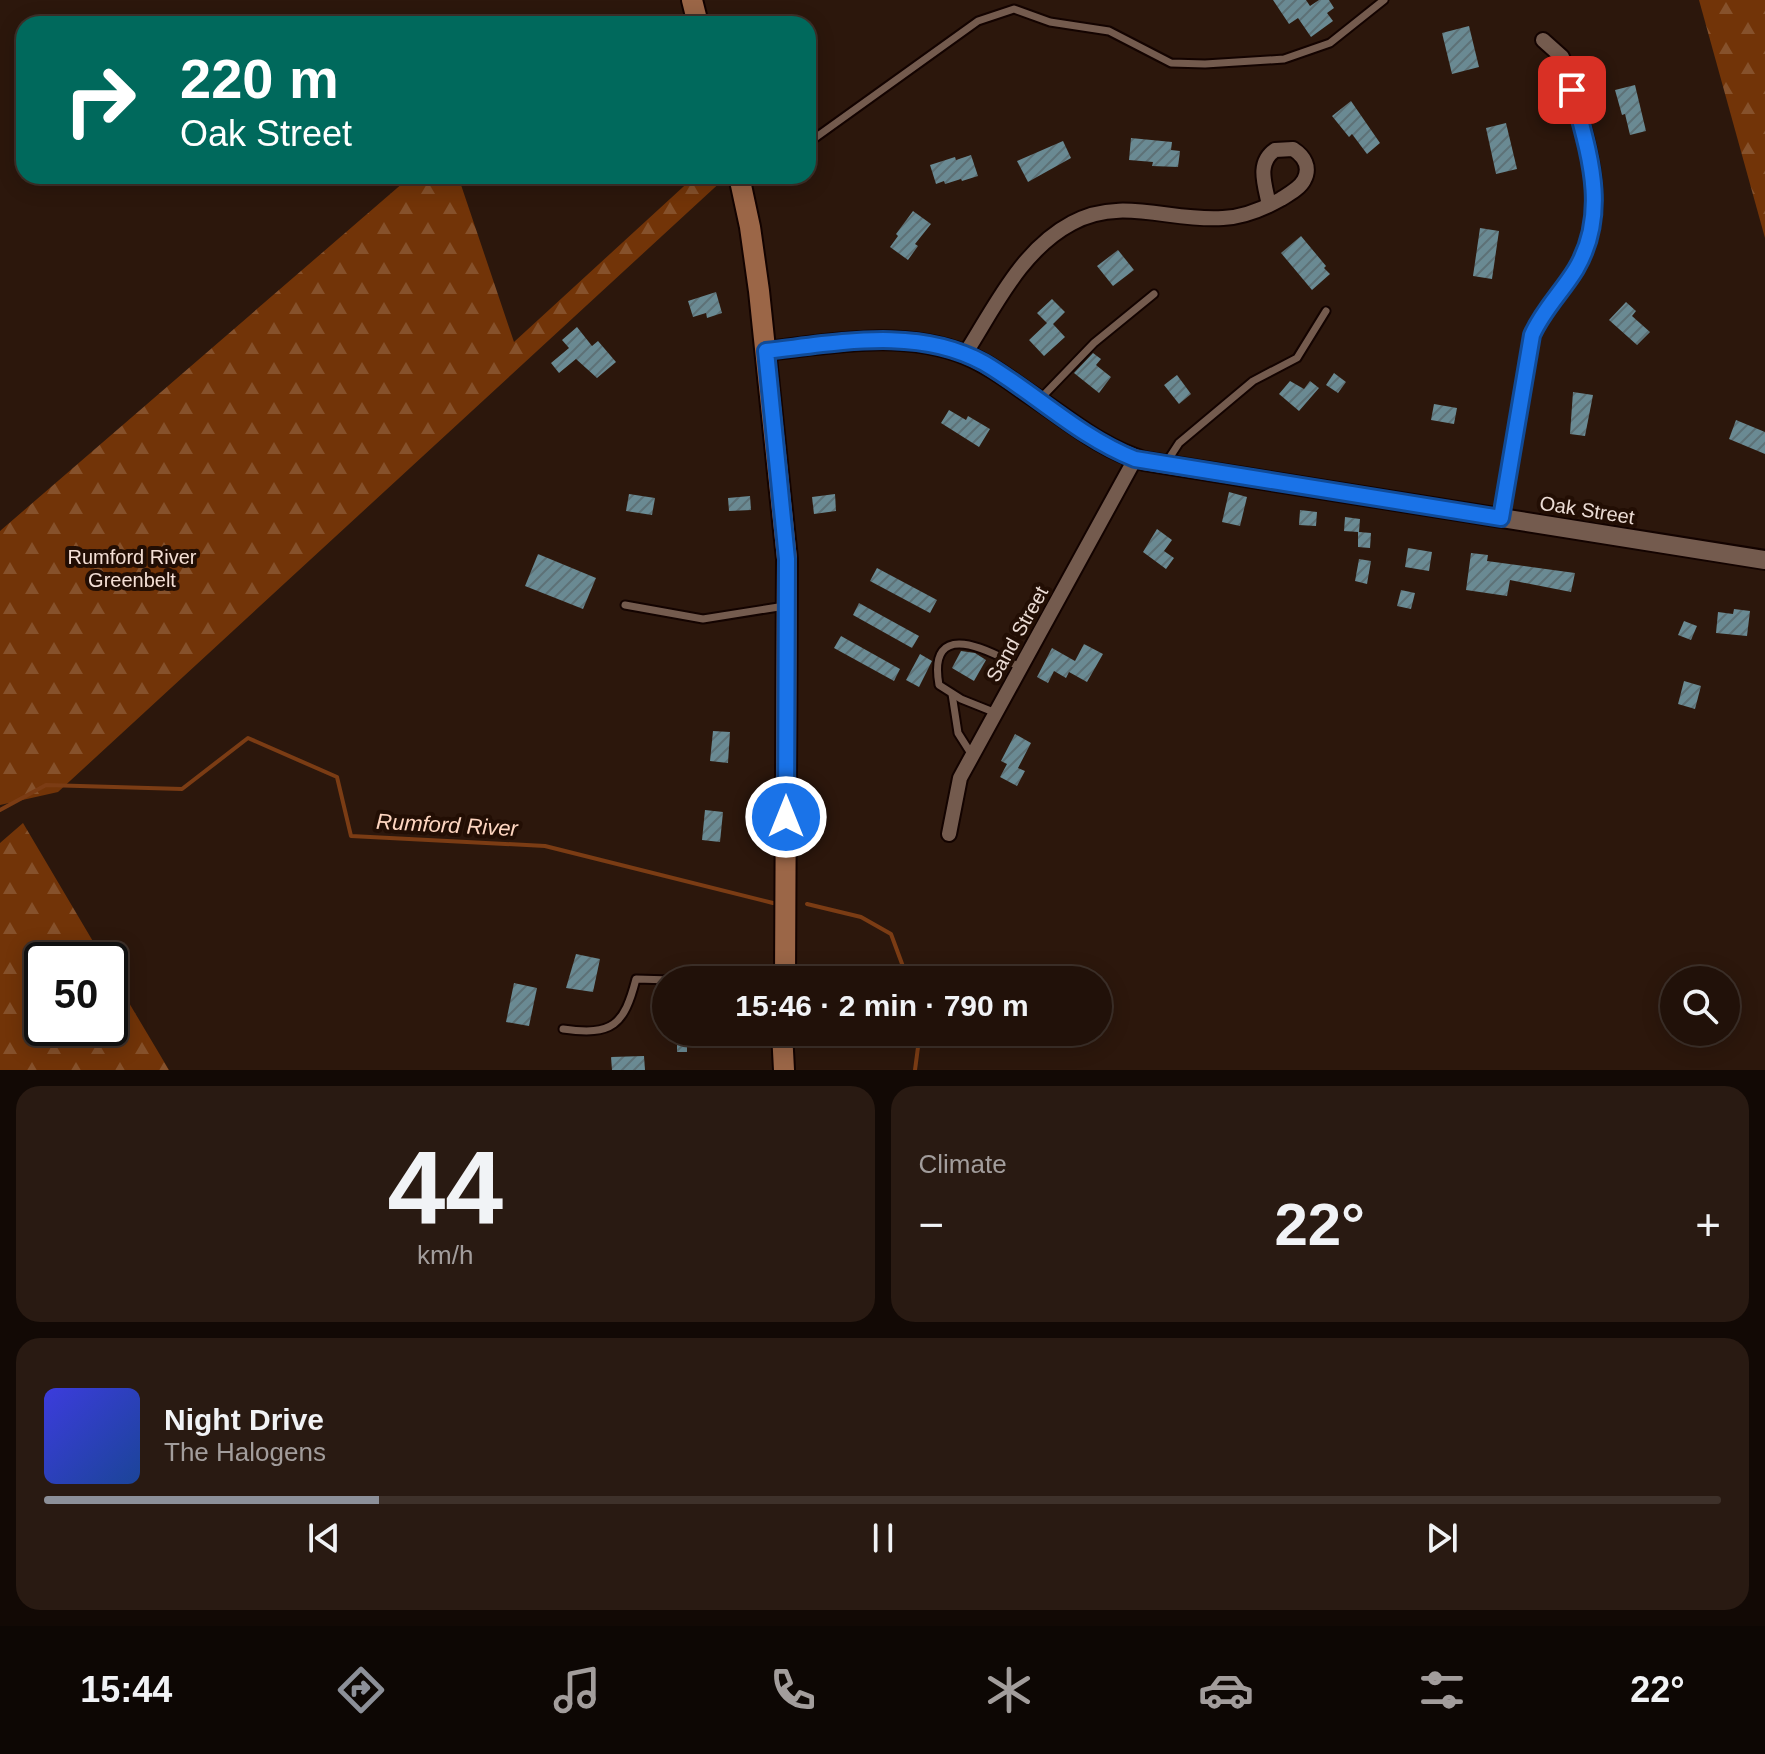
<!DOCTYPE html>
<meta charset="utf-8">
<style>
:root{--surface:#211109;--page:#291a12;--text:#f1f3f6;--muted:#a29d9c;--line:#3e312a;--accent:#8c9099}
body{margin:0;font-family:Arial,sans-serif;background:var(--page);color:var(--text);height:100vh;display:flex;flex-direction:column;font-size:30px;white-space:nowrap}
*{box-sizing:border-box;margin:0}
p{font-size:26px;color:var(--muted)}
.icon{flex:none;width:44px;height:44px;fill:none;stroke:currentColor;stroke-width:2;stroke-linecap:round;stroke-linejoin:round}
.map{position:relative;height:1070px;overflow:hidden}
.sheet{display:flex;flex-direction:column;gap:16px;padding:16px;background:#120905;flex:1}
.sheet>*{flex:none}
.banner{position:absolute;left:16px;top:16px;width:800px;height:168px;border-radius:24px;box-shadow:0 4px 20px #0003,0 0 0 2px var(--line);background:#00695c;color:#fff;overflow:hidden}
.tools{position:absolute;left:1660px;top:966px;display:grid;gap:16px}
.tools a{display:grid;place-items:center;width:80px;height:80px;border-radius:50%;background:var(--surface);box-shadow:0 4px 20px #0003,0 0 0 2px var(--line);font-size:40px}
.speed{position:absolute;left:24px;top:942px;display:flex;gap:16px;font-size:40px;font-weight:700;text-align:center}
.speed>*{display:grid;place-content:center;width:104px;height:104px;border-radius:50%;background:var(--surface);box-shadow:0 4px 20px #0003,0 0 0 2px var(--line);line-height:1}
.speed .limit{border:4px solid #111;border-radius:12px;background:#fff;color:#111}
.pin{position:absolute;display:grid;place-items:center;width:68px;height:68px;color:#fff;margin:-34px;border-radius:16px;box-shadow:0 4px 12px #0006}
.me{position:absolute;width:88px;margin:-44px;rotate:0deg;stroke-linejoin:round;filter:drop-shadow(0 0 6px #0008)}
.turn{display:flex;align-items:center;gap:28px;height:168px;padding:0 32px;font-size:36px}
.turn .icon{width:104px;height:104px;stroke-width:2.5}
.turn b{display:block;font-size:56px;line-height:68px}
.big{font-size:60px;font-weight:800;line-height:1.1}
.sheet .tile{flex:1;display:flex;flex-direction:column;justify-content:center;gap:12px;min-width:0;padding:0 28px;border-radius:24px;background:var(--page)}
.sheet .dial{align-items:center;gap:0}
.dial b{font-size:104px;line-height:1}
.song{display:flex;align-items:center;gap:24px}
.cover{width:96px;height:96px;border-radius:12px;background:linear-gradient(135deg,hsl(240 70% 55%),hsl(220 70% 35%))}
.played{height:8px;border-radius:4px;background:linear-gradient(90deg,var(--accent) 20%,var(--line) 20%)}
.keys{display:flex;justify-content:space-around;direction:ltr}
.heat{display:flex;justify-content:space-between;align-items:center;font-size:44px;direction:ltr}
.sheet .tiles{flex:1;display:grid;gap:16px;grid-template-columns:1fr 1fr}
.tile:last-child{grid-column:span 2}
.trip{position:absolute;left:652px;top:966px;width:460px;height:80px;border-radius:40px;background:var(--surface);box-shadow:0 4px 20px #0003,0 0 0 2px var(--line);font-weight:800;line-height:80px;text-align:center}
.tabs{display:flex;height:128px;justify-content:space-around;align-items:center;background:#0d0704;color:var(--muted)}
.tabs .icon{width:56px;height:56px}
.tabs .selected{color:var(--accent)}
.tabs b{font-size:36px;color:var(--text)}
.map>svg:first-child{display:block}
</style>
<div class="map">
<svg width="1765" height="1070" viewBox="0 0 1765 1070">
<defs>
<pattern id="forest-firs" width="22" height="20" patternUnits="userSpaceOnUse" patternTransform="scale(2)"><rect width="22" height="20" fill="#723408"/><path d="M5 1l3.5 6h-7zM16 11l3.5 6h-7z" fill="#86512b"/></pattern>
<pattern id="building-hatch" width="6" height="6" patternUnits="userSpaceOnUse" patternTransform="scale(2)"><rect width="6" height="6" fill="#6a8a93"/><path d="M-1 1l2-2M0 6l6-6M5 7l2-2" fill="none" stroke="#5d7176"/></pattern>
</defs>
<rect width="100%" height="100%" fill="#2c170c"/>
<g fill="url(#forest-firs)">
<polygon points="1699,0 1765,0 1765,238"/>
<polygon points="411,176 458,176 514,342 695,176 725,178 58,792 0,805 0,531"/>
<polygon points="23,823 104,960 42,960 42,1028 110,1028 110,971 169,1070 0,1070 0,843"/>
</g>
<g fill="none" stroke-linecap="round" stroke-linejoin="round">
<g stroke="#7b3c14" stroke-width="4">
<polyline points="0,810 46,785 182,789 248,738 337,777 351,836 545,846 773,903"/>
<polyline points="807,904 861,917 891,934 908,980"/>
<polyline points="915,1070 920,1032"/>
</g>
</g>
<g fill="url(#building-hatch)">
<polygon points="1273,0 1306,0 1310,6 1319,0 1329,0 1334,8 1327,13 1333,21 1311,37 1298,18 1289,24"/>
<polygon points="1469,26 1479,67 1452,74 1442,33"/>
<polygon points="1635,85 1646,131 1630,135 1625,114 1622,115 1615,90"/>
<polygon points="1351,101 1380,143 1367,154 1352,134 1349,137 1332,116"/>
<polygon points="1506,123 1517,169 1496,174 1486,128"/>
<polygon points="1131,138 1172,142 1171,150 1180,151 1178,167 1152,166 1153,162 1129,160"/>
<polygon points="1063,141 1071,158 1028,182 1017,161"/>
<polygon points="971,155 978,176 962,181 961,179 945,184 944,181 936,184 930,165 955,157 956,160"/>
<polygon points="913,211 931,224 915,244 918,246 908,260 890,247 898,236 896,234"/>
<polygon points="1480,228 1499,231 1492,279 1473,276"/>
<polygon points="1301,236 1326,266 1324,268 1330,274 1312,290 1281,253"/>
<polygon points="1118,250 1134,270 1113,286 1097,266"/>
<polygon points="716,292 722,313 707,318 706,313 693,317 688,301"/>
<polygon points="1052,299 1065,312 1053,324 1065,337 1044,356 1029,340 1047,323 1037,313"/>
<polygon points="1626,302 1636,311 1632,316 1650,332 1637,345 1609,320"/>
<polygon points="577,327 592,346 598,341 616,362 597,378 576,359 559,373 551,363 569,348 562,340"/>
<polygon points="1093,353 1101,359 1096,365 1111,377 1099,393 1074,373"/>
<polygon points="1334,373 1346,382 1338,393 1326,385"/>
<polygon points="1177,375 1191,394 1179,404 1164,385"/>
<polygon points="1290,381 1304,389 1310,381 1319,388 1299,411 1279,394"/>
<polygon points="1573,392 1593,395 1585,436 1570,434"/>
<polygon points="1434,404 1457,408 1454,424 1431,420"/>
<polygon points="949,410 966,420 968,416 990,429 979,447 941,423"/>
<polygon points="1736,420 1765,432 1765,454 1729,439"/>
<polygon points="1229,492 1247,497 1240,526 1222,522"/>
<polygon points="629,494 655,498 652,515 626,511"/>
<polygon points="835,494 836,511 814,514 812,497"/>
<polygon points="750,496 751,510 729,511 728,498"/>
<polygon points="1300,510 1317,512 1316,526 1299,525"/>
<polygon points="1345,517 1360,519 1359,532 1371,533 1370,548 1358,547 1358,532 1344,531"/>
<polygon points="1157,529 1172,540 1164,551 1174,558 1166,569 1143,552"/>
<polygon points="1408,548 1432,552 1429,571 1405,567"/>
<polygon points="1471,553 1488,555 1487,561 1575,573 1571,592 1510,580 1507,596 1466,590"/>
<polygon points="538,554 596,578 583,609 525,586"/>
<polygon points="1359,559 1371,561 1367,584 1355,581"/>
<polygon points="877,568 937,600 930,613 870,581"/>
<polygon points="1401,590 1415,593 1411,609 1397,606"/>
<polygon points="859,603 919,636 912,648 853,615"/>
<polygon points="1734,609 1750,611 1747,636 1716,633 1718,612 1733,614"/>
<polygon points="1684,621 1697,626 1691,640 1678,635"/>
<polygon points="841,636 900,669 894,681 834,648"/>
<polygon points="1084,644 1103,654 1087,682 1069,672 1066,678 1054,671 1048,683 1037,677 1052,648 1075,661"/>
<polygon points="961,651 975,653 986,660 974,681 952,668"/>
<polygon points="920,654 932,661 919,687 906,680"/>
<polygon points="1684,681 1701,686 1695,709 1678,704"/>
<polygon points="713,731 730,732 728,763 710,761"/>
<polygon points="1015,734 1031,743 1018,768 1025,771 1017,786 1000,777 1007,764 1001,761"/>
<polygon points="705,810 723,812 720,842 702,840"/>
<polygon points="576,954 600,959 593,992 566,988"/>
<polygon points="514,983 537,988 529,1026 506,1022"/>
<polygon points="677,1032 715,1032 714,1045 687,1046 687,1052 677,1052"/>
<polygon points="644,1056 645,1070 612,1070 611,1057"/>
</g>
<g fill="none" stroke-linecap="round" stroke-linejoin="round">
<g stroke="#130300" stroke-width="11">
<g id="service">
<polyline points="808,143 978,21 1014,9 1050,22 1109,31 1171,63 1205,64 1284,59 1330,43 1384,0"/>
<polyline points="1041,398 1094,343 1154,294"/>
<polyline points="1166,463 1179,443 1253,381 1297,358 1326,311"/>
<polyline points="625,605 703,619 785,606"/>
<polyline points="952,694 958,733 972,755"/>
<path d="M996 713 961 699 939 685C927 617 990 650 1021 668"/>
<path d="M563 1029C613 1036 624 1025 636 979L672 980"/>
</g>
</g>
<g stroke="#130300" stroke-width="18">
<g id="minor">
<path d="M965 354C995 307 1021 250 1072 223 1121 196 1171 222 1223 218 1243 217 1263 209 1281 199 1289 194 1300 188 1304 180 1311 167 1304 156 1293 149L1275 150C1256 163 1265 185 1269 205"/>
<path d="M1501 518 1532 335C1545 307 1569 287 1582 258 1612 196 1582 128 1566 67L1562 57 1543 40"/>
<polyline points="949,834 960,778 1135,459"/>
</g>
</g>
<g stroke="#130300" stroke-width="22">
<path id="tertiary" d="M766 351C831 344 902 329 966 355 988 364 1008 379 1028 393 1065 417 1101 449 1144 461L1765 560"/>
</g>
<g stroke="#130300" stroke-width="24">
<g id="secondary">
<polyline points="692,0 698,24"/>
<polyline points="739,176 750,227 759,291 787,559 785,980"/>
<polyline points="782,1032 784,1070"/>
</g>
</g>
<use href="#service" stroke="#745b4e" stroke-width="7"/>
<use href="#minor" stroke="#745b4e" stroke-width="14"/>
<use href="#tertiary" stroke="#745b4e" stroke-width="18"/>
<use href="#secondary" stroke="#9b6647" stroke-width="20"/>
</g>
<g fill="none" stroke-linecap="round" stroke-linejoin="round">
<g stroke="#114b97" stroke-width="20">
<path id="route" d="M786 817 787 559 766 351C837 343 918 326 984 363 1035 393 1079 437 1135 459L1501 518 1532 335C1543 310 1562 292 1576 269 1610 211 1588 151 1572 90"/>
</g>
<use href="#route" stroke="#1a73e8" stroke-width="14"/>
</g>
<g text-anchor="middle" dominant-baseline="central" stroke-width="8" stroke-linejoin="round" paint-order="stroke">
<g font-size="20" fill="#ebdcd5" stroke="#220e04">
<text transform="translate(1587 510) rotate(9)">Oak Street</text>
<text transform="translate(1017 634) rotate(-61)">Sand Street</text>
</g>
<g font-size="20" fill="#f4dfd5" stroke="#220e04">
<text x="132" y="557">Rumford River<tspan x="132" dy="23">Greenbelt</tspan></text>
</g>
<g font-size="22" font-style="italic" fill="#fed6c1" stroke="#220e04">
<text transform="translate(447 825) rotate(3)">Rumford River</text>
</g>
</g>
</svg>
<div class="tools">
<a><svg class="icon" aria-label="search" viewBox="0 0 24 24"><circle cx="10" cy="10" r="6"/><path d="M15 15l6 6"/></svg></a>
</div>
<div class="speed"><div class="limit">50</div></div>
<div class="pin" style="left:1572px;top:90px;background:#d93025"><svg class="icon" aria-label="arrive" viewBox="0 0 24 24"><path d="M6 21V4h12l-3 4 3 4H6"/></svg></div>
<svg class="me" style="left:786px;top:817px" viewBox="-20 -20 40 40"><circle r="17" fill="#1a73e8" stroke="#fff" stroke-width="3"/><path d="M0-11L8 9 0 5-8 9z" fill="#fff"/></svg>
<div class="trip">15:46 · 2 min · 790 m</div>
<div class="banner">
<div class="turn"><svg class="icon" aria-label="right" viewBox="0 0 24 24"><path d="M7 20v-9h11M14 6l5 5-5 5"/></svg><div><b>220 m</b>Oak Street</div></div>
</div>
</div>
<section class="sheet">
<div class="tiles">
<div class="tile dial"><b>44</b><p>km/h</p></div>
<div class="tile"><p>Climate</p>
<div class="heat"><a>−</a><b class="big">22°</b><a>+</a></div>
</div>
<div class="tile">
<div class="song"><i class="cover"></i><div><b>Night Drive</b><p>The Halogens</p></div></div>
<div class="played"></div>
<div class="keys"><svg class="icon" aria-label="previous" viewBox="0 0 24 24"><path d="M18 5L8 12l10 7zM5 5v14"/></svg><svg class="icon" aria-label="pause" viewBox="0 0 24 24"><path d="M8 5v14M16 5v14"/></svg><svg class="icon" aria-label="next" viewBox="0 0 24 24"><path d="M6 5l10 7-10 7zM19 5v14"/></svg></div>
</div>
</div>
</section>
<nav class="tabs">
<b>15:44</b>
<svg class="icon selected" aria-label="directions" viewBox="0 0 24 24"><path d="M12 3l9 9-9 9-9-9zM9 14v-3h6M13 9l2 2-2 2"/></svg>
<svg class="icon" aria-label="music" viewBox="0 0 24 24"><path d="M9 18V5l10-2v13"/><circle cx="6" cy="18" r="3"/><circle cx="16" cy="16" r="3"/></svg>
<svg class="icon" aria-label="phone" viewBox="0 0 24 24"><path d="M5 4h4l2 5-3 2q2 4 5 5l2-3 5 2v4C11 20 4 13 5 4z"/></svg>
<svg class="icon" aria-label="climate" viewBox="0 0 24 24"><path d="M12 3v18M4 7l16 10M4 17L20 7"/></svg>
<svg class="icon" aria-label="car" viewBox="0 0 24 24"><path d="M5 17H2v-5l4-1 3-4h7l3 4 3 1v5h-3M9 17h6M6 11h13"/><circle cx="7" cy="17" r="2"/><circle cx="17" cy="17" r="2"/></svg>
<svg class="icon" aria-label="filters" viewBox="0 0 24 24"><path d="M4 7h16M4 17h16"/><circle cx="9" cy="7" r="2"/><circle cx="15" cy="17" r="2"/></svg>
<b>22°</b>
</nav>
